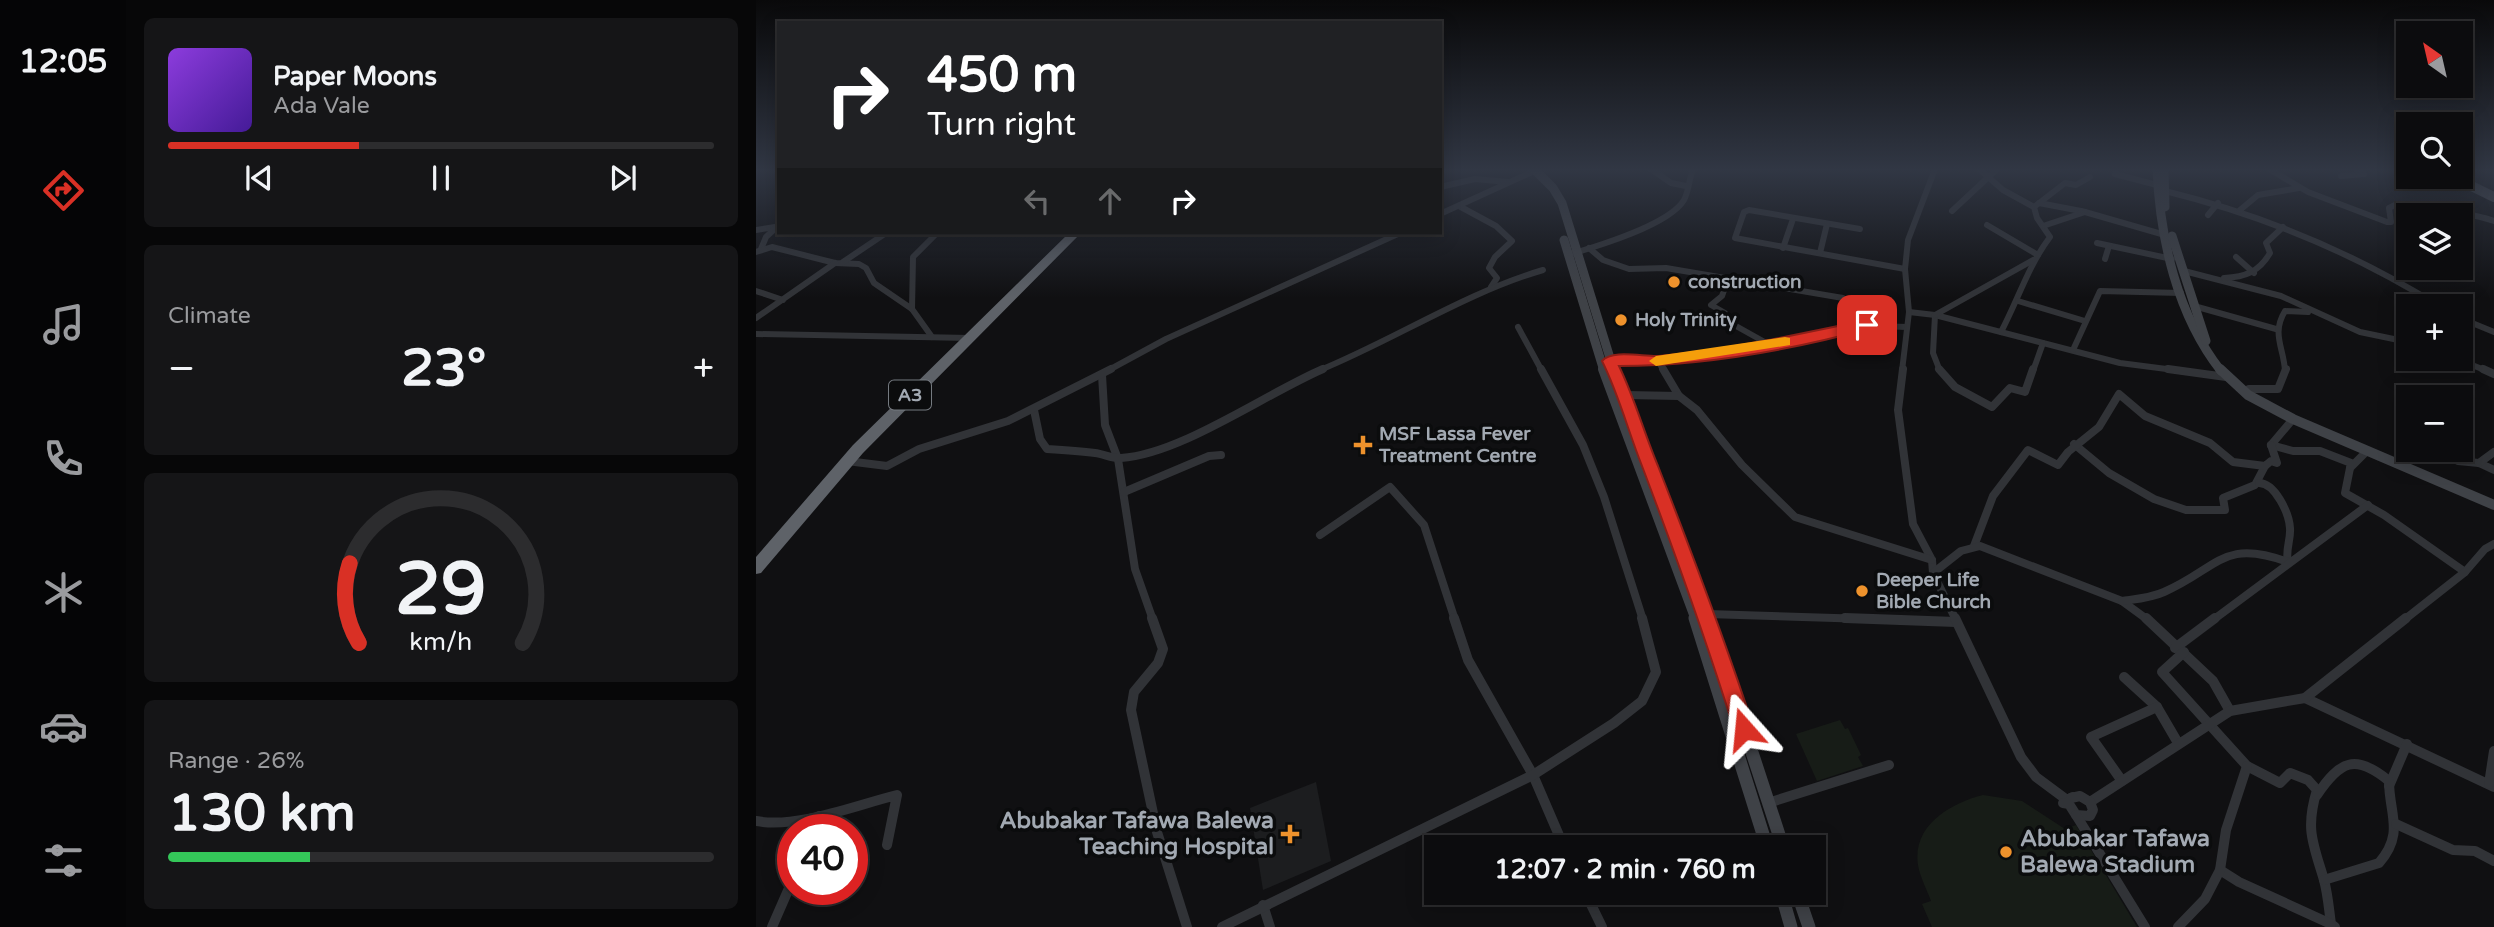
<!DOCTYPE html>
<meta charset="utf-8">
<style>
:root{--surface:#0c0c0e;--page:#151517;--text:#f1f3f6;--muted:#9a9b9e;--line:#2c2c2e;--accent:#d93025}
body{margin:0;font-family:"Varela Round",sans-serif;background:var(--page);color:var(--text);height:100vh;display:flex;flex-direction:column;font-size:26px;white-space:nowrap}
*{box-sizing:border-box;margin:0}
p{font-size:23px;color:var(--muted)}
.icon{flex:none;width:38px;height:38px;fill:none;stroke:currentColor;stroke-width:2;stroke-linecap:round;stroke-linejoin:round}
.map{position:relative;flex:1;overflow:hidden}
.drawer{display:flex;flex-direction:column;gap:18px;padding:18px;background:#070708;width:630px}
.drawer>*{flex:none}
.guide{position:absolute;left:21px;top:21px;width:665px;height:214px;border-radius:0px;box-shadow:0 4px 18px #0003,0 0 0 2px var(--line);background:#202124;color:#fff;overflow:hidden}
.needle{width:46px;rotate:326deg}
.buttons{position:absolute;left:1640px;top:21px;display:grid;gap:14px}
.buttons a{display:grid;place-items:center;width:77px;height:77px;border-radius:0px;background:var(--surface);box-shadow:0 4px 18px #0003,0 0 0 2px var(--line);font-size:35px}
.speed{position:absolute;left:21px;top:814px;display:flex;gap:14px;font-size:35px;font-weight:700;text-align:center}
.speed>*{display:grid;place-content:center;width:91px;height:91px;border-radius:50%;background:var(--surface);box-shadow:0 4px 18px #0003,0 0 0 2px var(--line);line-height:1}
.speed .limit{border:10px solid #d22;background:#fff;color:#111}
.pin{position:absolute;display:grid;place-items:center;width:60px;height:60px;color:#fff;margin:-30px;border-radius:14px;box-shadow:0 4px 10px #0006}
.me{position:absolute;width:77px;margin:-38px;rotate:342deg;stroke-linejoin:round;filter:drop-shadow(0 0 5px #0008)}
.turn{display:flex;align-items:center;gap:24px;height:147px;padding:0 35px;font-size:32px}
.turn .icon{width:91px;height:91px;stroke-width:2.5}
.turn b{display:block;font-size:49px;line-height:60px}
.lanes{display:flex;align-items:center;height:66px;padding:0 35px;background:#0003;justify-content:center;gap:35px;direction:ltr}
.lanes .off{opacity:.35}
.big{font-size:52px;font-weight:700;line-height:1.1}
.drawer .widget{flex:1;display:flex;flex-direction:column;justify-content:center;gap:10px;min-width:0;padding:0 24px;border-radius:10px;background:var(--page)}
.drawer .dial{align-items:center;gap:0}
.dial svg{height:182px;overflow:visible;fill:none;stroke:var(--line);stroke-width:7;stroke-linecap:round;text-anchor:middle}
.dial text{fill:var(--text);stroke:none}
.song{display:flex;align-items:center;gap:21px}
.cover{width:84px;height:84px;border-radius:10px;background:linear-gradient(135deg,hsl(270 70% 55%),hsl(260 70% 35%))}
.played{height:7px;border-radius:4px;background:linear-gradient(90deg,var(--accent) 35%,var(--line) 35%)}
.keys{display:flex;justify-content:space-around;direction:ltr}
.heat{display:flex;justify-content:space-between;align-items:center;font-size:38px;direction:ltr}
.charge{height:10px;border-radius:5px;background:linear-gradient(90deg,#34c759 26%,var(--line) 0)}
.trip{position:absolute;left:668px;top:835px;width:402px;height:70px;border-radius:0px;background:var(--surface);box-shadow:0 4px 18px #0003,0 0 0 2px var(--line);font-weight:700;line-height:70px;text-align:center}
main{display:flex;flex:1;min-height:0}
.menu{display:flex;flex-direction:column;width:126px;justify-content:space-around;align-items:center;background:#050506;color:var(--muted)}
.menu .icon{width:49px;height:49px}
.menu .selected{color:var(--accent)}
.menu b{font-size:32px;color:var(--text)}
.map>svg:first-child{display:block}
</style>
<main>
<nav class="menu">
<b>12:05</b>
<svg class="icon selected" aria-label="directions" viewBox="0 0 24 24"><path d="M12 3l9 9-9 9-9-9zM9 14v-3h6M13 9l2 2-2 2"/></svg>
<svg class="icon" aria-label="music" viewBox="0 0 24 24"><path d="M9 18V5l10-2v13"/><circle cx="6" cy="18" r="3"/><circle cx="16" cy="16" r="3"/></svg>
<svg class="icon" aria-label="phone" viewBox="0 0 24 24"><path d="M5 4h4l2 5-3 2q2 4 5 5l2-3 5 2v4C11 20 4 13 5 4z"/></svg>
<svg class="icon" aria-label="climate" viewBox="0 0 24 24"><path d="M12 3v18M4 7l16 10M4 17L20 7"/></svg>
<svg class="icon" aria-label="car" viewBox="0 0 24 24"><path d="M5 17H2v-5l4-1 3-4h7l3 4 3 1v5h-3M9 17h6M6 11h13"/><circle cx="7" cy="17" r="2"/><circle cx="17" cy="17" r="2"/></svg>
<svg class="icon" aria-label="filters" viewBox="0 0 24 24"><path d="M4 7h16M4 17h16"/><circle cx="9" cy="7" r="2"/><circle cx="15" cy="17" r="2"/></svg>
</nav>
<section class="drawer">
<div class="widget">
<div class="song"><i class="cover"></i><div><b>Paper Moons</b><p>Ada Vale</p></div></div>
<div class="played"></div>
<div class="keys"><svg class="icon" aria-label="previous" viewBox="0 0 24 24"><path d="M18 5L8 12l10 7zM5 5v14"/></svg><svg class="icon" aria-label="pause" viewBox="0 0 24 24"><path d="M8 5v14M16 5v14"/></svg><svg class="icon" aria-label="next" viewBox="0 0 24 24"><path d="M6 5l10 7-10 7zM19 5v14"/></svg></div>
</div>
<div class="widget"><p>Climate</p>
<div class="heat"><a>−</a><b class="big">23°</b><a>+</a></div>
</div>
<div class="widget dial"><svg viewBox="0 0 100 80">
<path d="M14 69A42 42 0 1 1 86 69"/>
<path d="M14 69A42 42 0 0 1 10 34" stroke="#d93025"/>
<text x="50" y="56" font-size="32" font-weight="700">29</text>
<text x="50" y="72" font-size="11">km/h</text>
</svg></div>
<div class="widget"><p>Range · 26%</p><b class="big">130 km</b><div class="charge"></div></div>
</section>
<div class="map">
<svg width="1738" height="927" viewBox="0 0 1738 927">
<rect width="100%" height="100%" fill="#101012"/>
<polygon fill="#1c1d1f" points="560,782 575,861 507,890 494,808"/>
<g fill="#171c17">
<polygon points="1084,720 1089,729 1092,728 1105,755 1102,757 1107,766 1061,781 1040,734"/>
<path d="M1227 795 1266 801 1309 829 1320 825 1381 927H1176L1166 904 1175 901C1171 890 1164 877 1162 865 1156 825 1195 803 1227 795Z"/>
</g>
<g fill="none" stroke-linecap="round" stroke-linejoin="round">
<g stroke="#313337" stroke-width="6">
<polyline points="895,169 915,183 930,186"/>
<path d="M1223 169 1247 190 1278 207 1281 218 1294 237C1272 266 1262 300 1245 332"/>
<path d="M1513 169 1552 192 1631 222H1635L1633 208 1639 205C1673 211 1706 210 1738 221"/>
<polyline points="1359,174 1401,185"/>
<polyline points="1585,176 1608,174 1603,169"/>
<polyline points="684,187 719,179 752,182"/>
<path d="M1409 191C1507 215 1598 253 1683 306"/>
<polyline points="1283,203 1325,211"/>
<polyline points="703,206 740,226 756,241 739,257 733,268 741,278 735,287"/>
<polyline points="1278,207 1309,183 1320,185 1334,177"/>
<polyline points="1484,210 1502,195 1543,188"/>
<polyline points="1196,211 1241,169"/>
<polyline points="1329,212 1409,235"/>
<polyline points="684,214 774,173"/>
<polyline points="1452,215 1462,203"/>
<polyline points="1231,225 1282,255"/>
<polyline points="1287,226 1329,212 1325,211"/>
<polyline points="1104,229 993,210 988,212 979,238 1149,269"/>
<polyline points="0,230 19,227"/>
<polyline points="1341,243 1416,259"/>
<polyline points="833,248 847,260 873,269 910,268 1087,298 1092,305 1095,327"/>
<polyline points="1027,248 1037,219"/>
<polyline points="5,249 10,237 23,225"/>
<polyline points="0,252 16,247 79,263 103,264 110,268 118,283 156,309 176,337"/>
<polyline points="1064,253 1071,224"/>
<path d="M815 254C842 246 913 225 928 200 933 191 933 179 937 169"/>
<polyline points="1480,257 1498,273"/>
<polyline points="1349,259 1353,246"/>
<polyline points="87,262 130,233"/>
<polyline points="1428,271 1525,296 1604,332 1652,342"/>
<path d="M1468 278C1489 277 1503 272 1514 253L1510 243 1527 227"/>
<polyline points="972,279 966,296 955,305 969,313 971,321 1014,345"/>
<polyline points="0,291 27,300"/>
<polyline points="1262,301 1329,321"/>
<polyline points="1438,306 1520,329"/>
<polyline points="156,309 157,257 181,233"/>
<polyline points="1153,312 1179,315 1364,363 1426,371"/>
<polyline points="1179,315 1177,353 1184,371"/>
<polyline points="1179,315 1277,260"/>
<polyline points="0,318 79,263"/>
<polyline points="1704,318 1738,332"/>
<polyline points="762,327 786,371"/>
<polyline points="0,334 214,338"/>
<polyline points="1317,350 1344,291 1425,293"/>
<polyline points="1701,359 1731,371"/>
<path d="M853 361C902 361 949 356 997 348 1052 338 1095 324 1151 327"/>
<polyline points="902,361 908,371"/>
<polyline points="351,371 410,339 644,233"/>
<path d="M562 371C638 340 709 293 787 270"/>
<polyline points="1146,371 1153,312 1149,269 1152,240 1179,169"/>
<polyline points="1277,371 1287,343"/>
<path d="M1529 371C1528 348 1515 334 1529 311L1552 312"/>
</g>
<g stroke="#313337" stroke-width="8">
<polyline points="785,369 827,445 848,497 887,620"/>
<polyline points="907,369 923,396"/>
<polyline points="1147,369 1142,410 1157,524 1176,560 1177,573 1200,620"/>
<polyline points="1183,369 1199,387 1236,407 1254,388 1269,392 1277,369"/>
<polyline points="1412,369 1470,377"/>
<polyline points="1727,369 1738,374"/>
<polyline points="346,375 349,425 362,459 379,569 397,620"/>
<polyline points="1493,389 1522,389 1530,369"/>
<polyline points="870,395 923,396 941,410 986,465 1039,517 1176,560"/>
<path d="M278 410 284 439 291 449C307 450 323 451 339 453 348 454 357 459 365 458 425 454 509 394 567 369"/>
<polyline points="1318,444 1353,473 1398,499 1430,510 1469,510 1467,498 1499,485 1509,466"/>
<polyline points="1515,445 1537,451 1564,451 1595,463 1594,468"/>
<polyline points="1515,445 1537,419"/>
<polyline points="1611,451 1594,468 1589,493 1628,515 1709,572"/>
<polyline points="91,461 131,466 163,449 252,421 355,369"/>
<polyline points="1702,461 1723,463 1738,470"/>
<polyline points="1723,463 1738,452"/>
<path d="M1503 483C1519 483 1533 513 1534 528 1535 540 1529 550 1532 562"/>
<polyline points="368,492 453,456 465,455"/>
<polyline points="564,535 634,487 668,525 699,620"/>
<polyline points="1218,546 1237,496 1272,450 1302,465 1312,452 1343,427 1363,394 1389,416 1454,443 1477,462 1509,466 1515,461 1521,463 1515,445"/>
<polyline points="1177,573 1205,551 1224,546 1366,601 1392,620"/>
<path d="M1366 601C1380 599 1395 598 1408 592 1463 568 1466 538 1532 562"/>
<polyline points="951,614 1143,620"/>
<polyline points="1457,620 1612,505"/>
<polyline points="1648,620 1709,572 1729,549 1738,544"/>
</g>
<g stroke="#313337" stroke-width="10">
<polyline points="396,618 407,649 402,663 378,692 375,710 401,832 431,927"/>
<polyline points="698,618 712,660 777,775 808,847"/>
<polyline points="1089,618 1200,622"/>
<polyline points="1199,618 1265,757 1280,777 1311,800 1317,797"/>
<polyline points="1390,618 1457,681 1474,711"/>
<polyline points="1419,648 1459,618"/>
<path d="M1428 652 1406 672 1491 766 1524 783 1534 773 1552 780 1561 790C1549 829 1557 843 1568 880 1572 895 1573 910 1575 924L1579 927"/>
<polyline points="1368,677 1401,707 1422,743"/>
<polyline points="1549,698 1738,787"/>
<polyline points="1366,781 1335,737 1401,707"/>
<polyline points="1733,784 1738,751"/>
<polyline points="1633,786 1651,744"/>
<path d="M1561 795C1584 761 1599 753 1633 781 1633 814 1649 833 1623 863L1568 880"/>
<polyline points="1334,802 1474,711 1549,698 1650,618"/>
<polyline points="1012,803 1133,765"/>
<polyline points="1307,803 1313,804 1320,815 1334,816 1337,810 1334,802 1324,796 1315,798"/>
<polyline points="1320,815 1389,927"/>
<path d="M0 821C41 829 100 805 141 795L131 845"/>
<polyline points="1640,824 1697,850 1719,851 1738,861"/>
<polyline points="58,830 63,816"/>
<polyline points="1464,870 1483,882 1575,924"/>
<polyline points="829,892 846,927"/>
<polyline points="507,905 514,927"/>
<polyline points="16,927 37,879"/>
<polyline points="466,927 777,775 858,723 886,701 900,672 886,618"/>
<polyline points="1422,927 1449,899 1464,870 1470,830 1491,766"/>
</g>
<g stroke="#3f4247" stroke-width="9">
<polyline points="778,169 797,188 806,203 858,371"/>
<path d="M1401 169C1404 239 1421 315 1465 371"/>
<polyline points="1408,169 1409,207"/>
<polyline points="1416,236 1450,341"/>
<polyline points="808,240 848,371"/>
</g>
<g stroke="#3f4247" stroke-width="10">
<polyline points="847,369 940,620"/>
<polyline points="857,369 870,395 888,452 953,620"/>
<polyline points="1464,369 1492,395 1537,419 1738,505"/>
</g>
<g stroke="#3f4247" stroke-width="13">
<polyline points="939,618 1011,847"/>
<polyline points="952,618 1027,847"/>
<polyline points="1025,892 1035,927"/>
<polyline points="1041,892 1053,927"/>
</g>
<polyline stroke="#4d5056" stroke-width="10" points="1697,177 1738,197"/>
<polygon fill="#5e6268" fill-rule="evenodd" points="313,233 325,233 107,453 5,573 0,574 0,557 97,445"/>
</g>
<linearGradient id="sky" x2="0" y2="1"><stop stop-color="#09090a"/><stop offset="0.57" stop-color="#313744"/><stop offset="1" stop-color="#313744" stop-opacity="0"/></linearGradient>
<rect width="1738" height="298" fill="url(#sky)"/>
<path fill="#d93025" stroke="#8d1f18" stroke-width="2" d="M1111 320 1116 321V328C1035 350 947 366 863 366 879 399 888 433 902 466 936 553 969 640 998 729L995 735 988 738 981 735 978 729C950 640 919 553 886 466 872 431 863 395 846 361 856 349 888 357 903 356 973 350 1042 334 1111 320Z"/>
<polygon fill="#f59e0b" points="1029,337 1034,338 1034,345 900,366 893,361 900,356"/>
<g fill="#ee922c" stroke="#0b0c0d" stroke-width="2.5">
<circle cx="918" cy="282" r="7"/>
<circle cx="865" cy="320" r="7"/>
<path d="M603.5 434.5h7v7h7v7h-7v7h-7v-7h-7v-7h7z"/>
<circle cx="1106" cy="591" r="7"/>
<path d="M530.5 823.5h7v7h7v7h-7v7h-7v-7h-7v-7h7z"/>
<circle cx="1250" cy="852" r="7"/>
</g>
<g text-anchor="middle" dominant-baseline="central" stroke-width="7" stroke-linejoin="round" paint-order="stroke">
<rect fill="#0b0c0d" stroke="#757a80" stroke-width="2" x="133" y="380.5" width="42" height="29" rx="5"/>
<g font-size="18" font-weight="bold" fill="#a2a9b2">
<text x="154" y="395">A3</text>
</g>
<g font-size="19" font-weight="bold" fill="#a2a9b2" stroke="#0b0c0d" text-anchor="start">
<text x="932" y="282">construction</text>
<text x="879" y="320">Holy Trinity</text>
<text x="623" y="434">MSF Lassa Fever<tspan x="623" dy="22">Treatment Centre</tspan></text>
<text x="1120" y="580">Deeper Life<tspan x="1120" dy="22">Bible Church</tspan></text>
</g>
<g font-size="23" font-weight="bold" fill="#a2a9b2" stroke="#0b0c0d" text-anchor="end">
<text x="518" y="821">Abubakar Tafawa Balewa<tspan x="518" dy="26">Teaching Hospital</tspan></text>
<text x="1264" y="839" text-anchor="start">Abubakar Tafawa<tspan x="1264" dy="26">Balewa Stadium</tspan></text>
</g>
</g>
</svg>
<div class="buttons">
<a><svg class="needle" viewBox="-14 -14 28 28"><path d="M0-13l5 13h-10z" fill="#e53935"/><path d="M0 13l5-13h-10z" fill="#9a9b9e"/></svg></a>
<a><svg class="icon" aria-label="search" viewBox="0 0 24 24"><circle cx="10" cy="10" r="6"/><path d="M15 15l6 6"/></svg></a>
<a><svg class="icon" aria-label="layers" viewBox="0 0 24 24"><path d="M12 4l9 5-9 5-9-5zM3 14l9 5 9-5"/></svg></a>
<a>+</a>
<a>−</a>
</div>
<div class="speed"><div class="limit">40</div></div>
<div class="pin" style="left:1111px;top:325px;background:#d93025"><svg class="icon" aria-label="arrive" viewBox="0 0 24 24"><path d="M6 21V4h12l-3 4 3 4H6"/></svg></div>
<svg class="me" style="left:988px;top:729px" viewBox="-20 -20 40 40"><path d="M0-17L14 15 0 8-14 15z" fill="#d93025" stroke="#fff" stroke-width="4"/></svg>
<div class="trip">12:07 · 2 min · 760 m</div>
<div class="guide">
<div class="turn"><svg class="icon" aria-label="right" viewBox="0 0 24 24"><path d="M7 20v-9h11M14 6l5 5-5 5"/></svg><div><b>450 m</b>Turn right</div></div>
<div class="lanes"><svg class="icon off" aria-label="left" viewBox="0 0 24 24"><path d="M17 20v-9H6M10 6l-5 5 5 5"/></svg><svg class="icon off" aria-label="ahead" viewBox="0 0 24 24"><path d="M12 20V5M6 11l6-6 6 6"/></svg><svg class="icon" aria-label="right" viewBox="0 0 24 24"><path d="M7 20v-9h11M14 6l5 5-5 5"/></svg></div>
</div>
</div>
</main>
